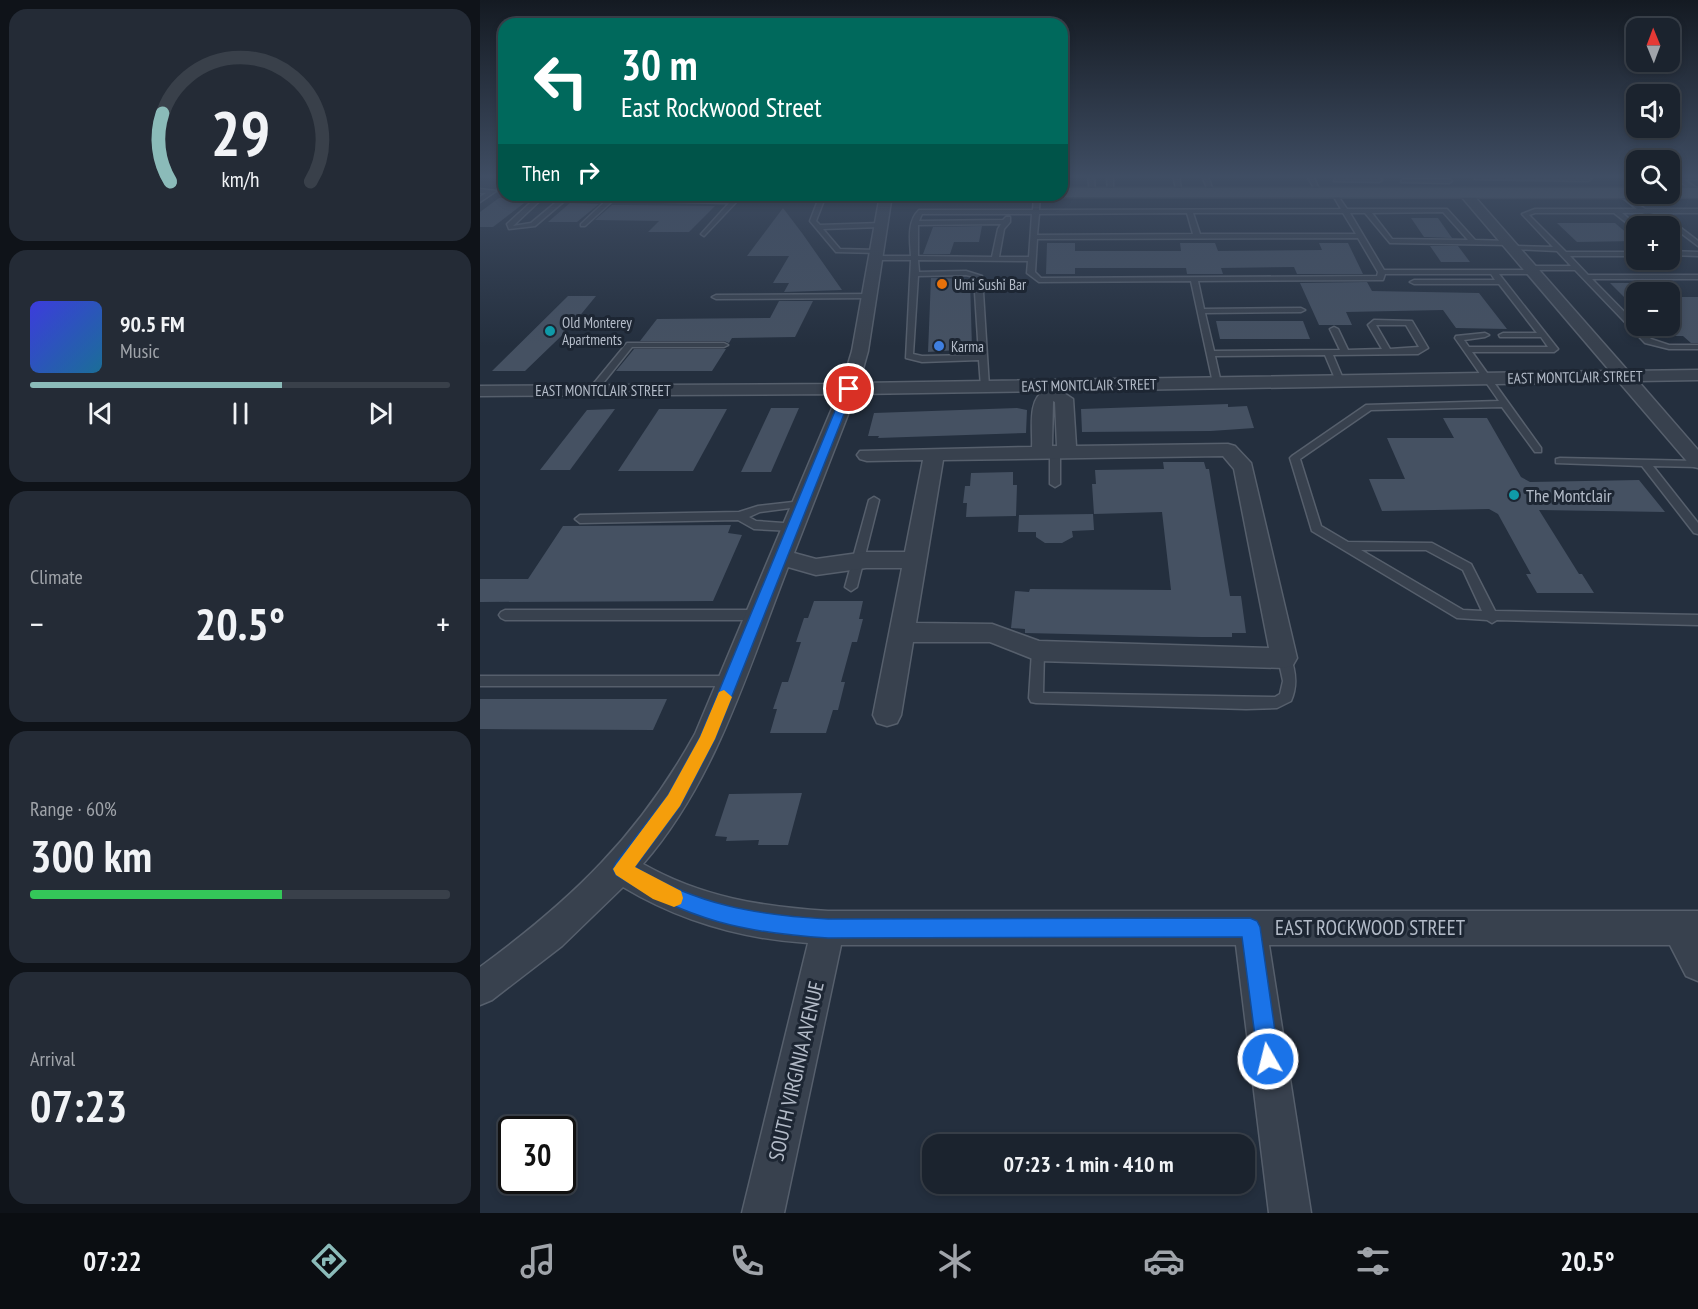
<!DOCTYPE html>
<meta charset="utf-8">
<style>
:root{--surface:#1b232e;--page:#242b36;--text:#f1f3f6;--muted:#a0a4aa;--line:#39404a;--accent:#8bbbb9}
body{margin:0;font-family:"PT Sans Narrow",sans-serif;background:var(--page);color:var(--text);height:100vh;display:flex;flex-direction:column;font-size:22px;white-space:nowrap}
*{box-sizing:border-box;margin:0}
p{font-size:20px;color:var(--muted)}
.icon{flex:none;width:33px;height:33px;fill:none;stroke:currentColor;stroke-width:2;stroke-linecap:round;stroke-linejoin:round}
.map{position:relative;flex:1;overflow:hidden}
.panel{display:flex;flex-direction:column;gap:9px;padding:9px;background:#0f1319;width:480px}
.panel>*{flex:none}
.hud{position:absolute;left:18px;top:18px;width:570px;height:183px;border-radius:18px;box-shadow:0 3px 9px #0003,0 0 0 2px var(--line);background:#00695c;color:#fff;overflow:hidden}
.needle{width:39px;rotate:359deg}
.buttons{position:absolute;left:1146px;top:18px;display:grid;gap:12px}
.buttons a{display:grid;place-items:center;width:54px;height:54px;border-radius:12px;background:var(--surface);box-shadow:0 3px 9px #0003,0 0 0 2px var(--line);font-size:30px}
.speed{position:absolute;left:18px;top:1116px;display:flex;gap:12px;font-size:30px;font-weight:700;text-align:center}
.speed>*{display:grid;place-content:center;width:78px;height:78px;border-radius:50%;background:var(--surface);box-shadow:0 3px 9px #0003,0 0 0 2px var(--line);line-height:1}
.speed .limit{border:3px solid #111;border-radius:9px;background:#fff;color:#111}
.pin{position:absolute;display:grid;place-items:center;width:51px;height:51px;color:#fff;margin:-26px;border:3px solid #fff;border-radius:50%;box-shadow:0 2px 6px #0007}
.me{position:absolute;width:66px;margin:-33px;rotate:352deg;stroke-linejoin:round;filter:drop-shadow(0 0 4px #0008)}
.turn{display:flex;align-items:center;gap:21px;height:126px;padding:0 24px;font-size:27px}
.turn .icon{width:78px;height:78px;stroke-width:2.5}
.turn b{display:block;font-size:42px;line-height:51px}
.then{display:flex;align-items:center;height:57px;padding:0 24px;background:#0003;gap:12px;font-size:22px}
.big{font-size:45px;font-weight:600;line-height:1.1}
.panel .card{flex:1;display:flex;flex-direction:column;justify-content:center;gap:9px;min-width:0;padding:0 21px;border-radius:18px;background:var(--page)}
.panel .dial{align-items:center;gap:0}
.dial svg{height:156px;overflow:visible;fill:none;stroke:var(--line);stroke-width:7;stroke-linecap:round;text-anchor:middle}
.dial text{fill:var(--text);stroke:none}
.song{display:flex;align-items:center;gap:18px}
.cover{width:72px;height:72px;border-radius:9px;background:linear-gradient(135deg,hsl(240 70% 55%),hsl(200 70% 35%))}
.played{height:6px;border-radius:3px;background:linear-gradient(90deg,var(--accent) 60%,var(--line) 60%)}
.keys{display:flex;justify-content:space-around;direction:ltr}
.heat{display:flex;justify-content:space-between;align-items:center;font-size:33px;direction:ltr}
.charge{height:9px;border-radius:4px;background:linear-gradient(90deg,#34c759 60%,var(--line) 0)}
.trip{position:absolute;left:442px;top:1134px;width:333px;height:60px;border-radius:18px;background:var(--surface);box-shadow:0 3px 9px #0003,0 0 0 2px var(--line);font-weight:600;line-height:60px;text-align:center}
.menu{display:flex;height:96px;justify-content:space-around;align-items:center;background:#0b0e12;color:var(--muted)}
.menu .icon{width:42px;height:42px}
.menu .current{color:var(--accent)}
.menu b{font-size:27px;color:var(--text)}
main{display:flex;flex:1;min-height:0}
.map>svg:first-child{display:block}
</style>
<main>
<section class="panel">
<div class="card dial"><svg viewBox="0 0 100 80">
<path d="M14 69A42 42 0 1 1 86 69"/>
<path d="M14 69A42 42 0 0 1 10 34" stroke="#8bbbb9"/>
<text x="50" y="56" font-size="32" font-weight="700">29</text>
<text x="50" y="72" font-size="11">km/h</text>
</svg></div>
<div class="card">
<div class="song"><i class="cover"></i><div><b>90.5 FM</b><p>Music</p></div></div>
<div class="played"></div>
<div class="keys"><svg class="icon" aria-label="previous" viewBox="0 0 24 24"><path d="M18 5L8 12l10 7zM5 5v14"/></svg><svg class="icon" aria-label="pause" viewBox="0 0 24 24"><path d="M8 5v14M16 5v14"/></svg><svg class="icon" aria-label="next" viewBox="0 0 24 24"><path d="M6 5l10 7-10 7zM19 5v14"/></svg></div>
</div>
<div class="card"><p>Climate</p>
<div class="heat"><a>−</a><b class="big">20.5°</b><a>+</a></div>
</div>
<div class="card"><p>Range · 60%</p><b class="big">300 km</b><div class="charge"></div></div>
<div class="card"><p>Arrival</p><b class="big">07:23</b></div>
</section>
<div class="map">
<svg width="1218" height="1213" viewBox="0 0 1218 1213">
<rect width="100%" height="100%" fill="#242f3e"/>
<g fill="#455162">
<polygon points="52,197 13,227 0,227 0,212 19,198"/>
<polygon points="90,203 119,204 97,222 68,222"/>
<polygon points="132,205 235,206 209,232 168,232 179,221 115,220"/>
<polygon points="303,208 322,233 362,290 304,292 309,283 293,283 309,256 267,256"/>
<polygon points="931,218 958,218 972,238 944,237"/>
<polygon points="1077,223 1135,223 1156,241 1097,242"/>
<polygon points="502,226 499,242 474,242 470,254 443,254 453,227"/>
<polygon points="567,243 595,243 595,251 701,251 700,243 735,243 738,251 842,250 839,243 868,243 883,274 817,274 814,267 741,268 743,274 707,274 706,268 595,268 595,274 566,274"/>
<polygon points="950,246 978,246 990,262 961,262"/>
<polygon points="451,278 490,279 492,349 448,352"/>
<polygon points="887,282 892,291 999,293 1027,329 976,328 963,310 866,312 872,325 839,325 820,283"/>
<polygon points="1130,283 1156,283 1156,309"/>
<polygon points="88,296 116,296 98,318 100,318 45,371 12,371"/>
<polygon points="1190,297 1218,297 1218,343 1211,343 1203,336 1190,336"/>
<polygon points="299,301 333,301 315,337 252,338 249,343 244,341 160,341 177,319 290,318"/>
<polygon points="736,321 823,321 830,339 740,339"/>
<polygon points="154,349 246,349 232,371 136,371"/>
<polygon points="748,404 748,407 767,406 774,428 731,431 602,432 601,409"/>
<polygon points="291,408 319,408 291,472 261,472"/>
<polygon points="537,408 547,410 546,433 398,438 399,436 388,436 394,413"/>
<polygon points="135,409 90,470 60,470 107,410"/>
<polygon points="179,409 247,409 213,471 138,471"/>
<polygon points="963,418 1007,418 1041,477 1050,482 1159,480 1185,512 1059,510 1099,574 1102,574 1114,593 1057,593 1046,574 1051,574 1018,514 1009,509 902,511 889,479 925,479 907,438 974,438"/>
<polygon points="683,462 724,462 726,469 729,469 750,596 761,596 766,633 752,633 752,637 721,637 545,633 545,629 531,628 535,591 549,592 550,589 691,590 682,512 614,514 612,484 616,484 615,470 684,469"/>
<polygon points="533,472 533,485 537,485 536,516 486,517 487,503 483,503 485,486 490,486 491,473"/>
<polygon points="613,514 614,530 592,531 593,537 582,543 565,543 556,537 556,532 538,532 539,515"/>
<polygon points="251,525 248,533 262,535 233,601 0,602 0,579 48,579 83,526"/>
<polygon points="334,601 383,601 379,619 383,619 377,642 372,642 361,682 365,682 358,710 353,710 346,733 290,733 297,709 293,709 302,682 308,682 321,642 316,642 324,618 328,618"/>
<polygon points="0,699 187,699 173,730 0,729"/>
<polygon points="322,793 308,845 278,845 279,840 246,841 247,837 235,836 249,794"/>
</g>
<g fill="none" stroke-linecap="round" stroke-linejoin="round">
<g stroke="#565f6c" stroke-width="3">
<g id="lane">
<polygon points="608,176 614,176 615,194 610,193"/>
<polygon points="627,176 633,176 633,194 628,193"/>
<polygon points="693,176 699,176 702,194 697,193"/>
<polygon points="722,176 728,176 734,194 729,193"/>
<polygon points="827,176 833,176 841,193 837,193"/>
<polygon points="997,176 1108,177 1111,179 1108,181 995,179"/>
<polygon points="1192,176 1218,176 1218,179 1203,179 1218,189 1218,194"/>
<polygon points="856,178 899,178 902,180 899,182 854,181"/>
<polygon points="923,179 969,179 972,181 969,183 921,182"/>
<polygon points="0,189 16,191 0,202 0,197 6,193 0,193"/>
<path d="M854 190 867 209H967L995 240 1029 241 1032 243 1029 245 910 243 885 213H870L904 270H1049L1046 268 1050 266H1091L1077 251 1031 249V247L1033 246 1073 247 1042 214 1055 209H1157L1138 194 1140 191 1165 209H1218V213H1170L1189 219 1218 241V246L1185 221 1162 213H1142L1158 226 1156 230 1134 213H1055L1049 215 1086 252H1156V256H1090L1108 275H1218V279H1112L1171 339 1189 345H1218V349H1189L1165 343 1095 270H1054L1057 272 1053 274H1019L1078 349 1074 352H992L1061 448V452H1055L1022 407 891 410 820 459 841 526 868 542 952 543 991 564 1015 611 1218 615V625L1017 620 1012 623 1007 620 977 618 832 531 810 458 812 456 886 405 1019 401 975 338 976 336 1005 333 1009 335 1005 337 984 340 989 347H1068L1061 337H1020L1019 335 1023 333H1057L1019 284H934L930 282 934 280H1015L1011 274H905L903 280H900L718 281 724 309 821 308 825 310 821 312 725 313 734 351 860 350 850 329 854 327 858 329 868 350 902 349 888 325 894 320 932 321 948 348 938 354 853 355 864 381 860 384 856 381 845 355 735 356 741 383 737 386 733 383 711 281 559 282 547 273 548 261 438 260 439 272 486 271 502 276 509 387 505 390 501 387 499 360 442 362 426 358 431 260H396L392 258 396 256H431C430 241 427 221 439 210H553L554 195H560L559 210 861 209 851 192ZM963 212 988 240 912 239 892 213ZM707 213 713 234 557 235 559 214ZM713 213H863L876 234H720ZM442 214H552L549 257H519L524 229 530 222V217H526L523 220 439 221ZM521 224 518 229 512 257 438 256V225ZM878 238 898 272 897 276 561 278 555 272 557 239ZM486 275 494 277 499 355 442 356 433 354 438 276ZM896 325H926L939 347 910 349ZM881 550H946L983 570 1002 611 983 610Z"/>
<polygon points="59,195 66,195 33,226 51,223 81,198 72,195 85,195 89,197 55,226 29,229 27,224"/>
<polygon points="132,195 139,195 105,226 101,226 101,224"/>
<polygon points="157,195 163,195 162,197 253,199 256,197 259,199 224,236 221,234 222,233 249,203 158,201 155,199"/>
<polygon points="340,195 346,195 336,221 340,225 401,223 404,225 401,227 343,229 360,249 397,250 399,251 399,253 356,252 330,221"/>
<polygon points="1190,251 1218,252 1218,256 1190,255"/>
<polygon points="389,294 392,294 392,298 236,299 232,297 236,295"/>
<polygon points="147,343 244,343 248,345 244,347 152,347 116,392 110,392 110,388"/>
<polygon points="575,449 580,452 580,484 575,487 570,484 570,452"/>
<polygon points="1080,458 1218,461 1218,467 1173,466 1218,523 1218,534 1214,533 1162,466 1076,463 1076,459"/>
<polygon points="394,497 399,500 377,587 371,591 365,587 389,500"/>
<polygon points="322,501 327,504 326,506 280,512 269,517 276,521 317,524 318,527 317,530 313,531 274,529 258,520 100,523 95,519 100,515 259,512 278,506"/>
<polygon points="25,610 277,610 281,612 283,615 281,618 277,620 25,620 21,618 19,615 21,612"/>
<path d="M558 646 562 648 564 651 563 693 795 697 800 694 803 681 798 658 799 654H809C816 670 818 685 811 701L797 708 766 709 556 703 551 702 549 698 552 651 554 648Z"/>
<polygon points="0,676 250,676 255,677 257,681 255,685 250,686 0,686"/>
</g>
</g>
<g stroke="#565f6c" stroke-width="3">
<path id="street" d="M984 188 988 189 1148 371 1218 370V380L1158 381 1218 450V468L1211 466 1139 382 581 391 593 399 596 446 748 444 755 446 771 463 817 658 813 665 804 668 558 661 510 642H433L421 715 417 723 407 726 397 723 393 715 422 568H386L336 575 308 567C268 669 236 780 163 864 221 897 282 907 348 911H1218V981L1206 976 1190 945H789L831 1213H789L756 945H361L304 1213H262L328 943C262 939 200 921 143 887L82 946 12 1000 0 1005V967C93 899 159 835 215 734L358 394 0 396V386L362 384 372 351 400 195H412L388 351 379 383 1130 371 980 195 978 192ZM565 391C547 398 553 431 552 447L380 451 377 455 380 459 387 461 443 460 425 552H386L336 559 314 553 376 394ZM573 401 575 402 577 446H572ZM743 456 754 469 789 648 559 641 512 624 436 623 463 460Z"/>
</g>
<g stroke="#414a57" stroke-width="3">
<g id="primary">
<polygon points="582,188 1156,188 1156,194 1164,194 1156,198 576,197 582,195"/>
<polygon points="1190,188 1218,188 1218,198 1184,197 1182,194 1190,194"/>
</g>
</g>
<use href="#lane" fill="#38414e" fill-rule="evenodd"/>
<use href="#street" fill="#38414e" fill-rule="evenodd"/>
<use href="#primary" fill="#56606e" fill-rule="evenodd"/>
</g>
<linearGradient id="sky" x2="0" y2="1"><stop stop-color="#141a22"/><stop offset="0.51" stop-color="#3f4d63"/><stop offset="1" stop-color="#3f4d63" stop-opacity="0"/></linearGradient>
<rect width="1218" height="346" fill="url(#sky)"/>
<path fill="#1a73e8" stroke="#114b97" stroke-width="1.5" d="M369 386 374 389 235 739 200 806 155 867C217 905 276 915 348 919L770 918 777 921 780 927 799 1059 796 1067 788 1070 781 1067 778 1059 762 937 348 938C264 933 208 920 136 875L133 869 136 863 188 795 220 737 364 389Z"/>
<polygon fill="#f59e0b" points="244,690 252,697 235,739 200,806 155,867 201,891 203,898 201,904 194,907 173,899 136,875 133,869 188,795 220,737 239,692"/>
<circle fill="#e8710a" stroke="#1d2633" stroke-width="2" cx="462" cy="284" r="6"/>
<g fill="#0f9aa8" stroke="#1d2633" stroke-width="2">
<circle cx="70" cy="331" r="6"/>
<circle cx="1034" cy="495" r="6"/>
</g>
<circle fill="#3f7fe0" stroke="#1d2633" stroke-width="2" cx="459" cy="346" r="6"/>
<g text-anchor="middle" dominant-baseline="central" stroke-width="6" stroke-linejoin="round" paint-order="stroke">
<g font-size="15" fill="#b4bcc9" stroke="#1d2633" text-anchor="start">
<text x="474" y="284">Umi Sushi Bar</text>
<text x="82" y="322">Old Monterey<tspan x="82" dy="17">Apartments</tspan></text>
<text x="471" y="346">Karma</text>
</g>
<g font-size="15" fill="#b4bcc9" stroke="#1d2633">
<text transform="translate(1095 377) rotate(-1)">EAST MONTCLAIR STREET</text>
<text transform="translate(609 385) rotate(-1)">EAST MONTCLAIR STREET</text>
<text x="123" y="390">EAST MONTCLAIR STREET</text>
</g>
<g font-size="18" fill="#b4bcc9" stroke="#1d2633" text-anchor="start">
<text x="1046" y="495">The Montclair</text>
</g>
<g font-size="21" fill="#b4bcc9" stroke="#1d2633">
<text x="890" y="927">EAST ROCKWOOD STREET</text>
<text transform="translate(316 1071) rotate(-77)">SOUTH VIRGINIA AVENUE</text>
</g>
</g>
</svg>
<div class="buttons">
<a><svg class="needle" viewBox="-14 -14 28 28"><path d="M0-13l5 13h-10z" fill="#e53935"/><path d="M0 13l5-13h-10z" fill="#a0a4aa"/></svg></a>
<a><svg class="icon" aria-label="sound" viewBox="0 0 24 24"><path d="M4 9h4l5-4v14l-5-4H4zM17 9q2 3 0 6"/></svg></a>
<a><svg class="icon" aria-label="search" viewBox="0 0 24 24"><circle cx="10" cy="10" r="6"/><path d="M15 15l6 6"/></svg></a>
<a>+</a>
<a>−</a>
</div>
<div class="speed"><div class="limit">30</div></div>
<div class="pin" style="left:369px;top:389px;background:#d93025"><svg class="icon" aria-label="arrive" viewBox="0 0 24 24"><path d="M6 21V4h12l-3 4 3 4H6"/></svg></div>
<svg class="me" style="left:788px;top:1059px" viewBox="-20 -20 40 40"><circle r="17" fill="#1a73e8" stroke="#fff" stroke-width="3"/><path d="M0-11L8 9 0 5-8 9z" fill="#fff"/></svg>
<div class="trip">07:23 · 1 min · 410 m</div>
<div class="hud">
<div class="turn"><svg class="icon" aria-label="left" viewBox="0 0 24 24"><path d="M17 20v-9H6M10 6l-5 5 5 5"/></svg><div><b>30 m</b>East Rockwood Street</div></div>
<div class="then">Then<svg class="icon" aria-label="right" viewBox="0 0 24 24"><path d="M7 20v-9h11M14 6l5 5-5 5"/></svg></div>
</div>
</div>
</main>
<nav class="menu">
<b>07:22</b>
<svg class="icon current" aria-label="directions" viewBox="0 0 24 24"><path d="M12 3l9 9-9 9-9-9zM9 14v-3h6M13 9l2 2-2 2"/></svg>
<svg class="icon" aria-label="music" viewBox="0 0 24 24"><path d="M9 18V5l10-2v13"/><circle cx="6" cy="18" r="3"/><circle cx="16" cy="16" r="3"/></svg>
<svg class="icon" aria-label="phone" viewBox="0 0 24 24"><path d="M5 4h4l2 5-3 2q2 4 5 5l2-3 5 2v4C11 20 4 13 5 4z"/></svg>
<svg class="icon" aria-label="climate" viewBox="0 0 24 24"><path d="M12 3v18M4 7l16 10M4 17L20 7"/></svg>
<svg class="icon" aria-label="car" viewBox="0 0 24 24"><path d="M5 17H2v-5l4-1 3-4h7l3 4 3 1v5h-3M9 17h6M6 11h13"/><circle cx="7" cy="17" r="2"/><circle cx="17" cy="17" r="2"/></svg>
<svg class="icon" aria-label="filters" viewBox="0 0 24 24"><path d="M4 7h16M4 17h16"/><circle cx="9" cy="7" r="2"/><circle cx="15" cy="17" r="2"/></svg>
<b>20.5°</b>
</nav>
